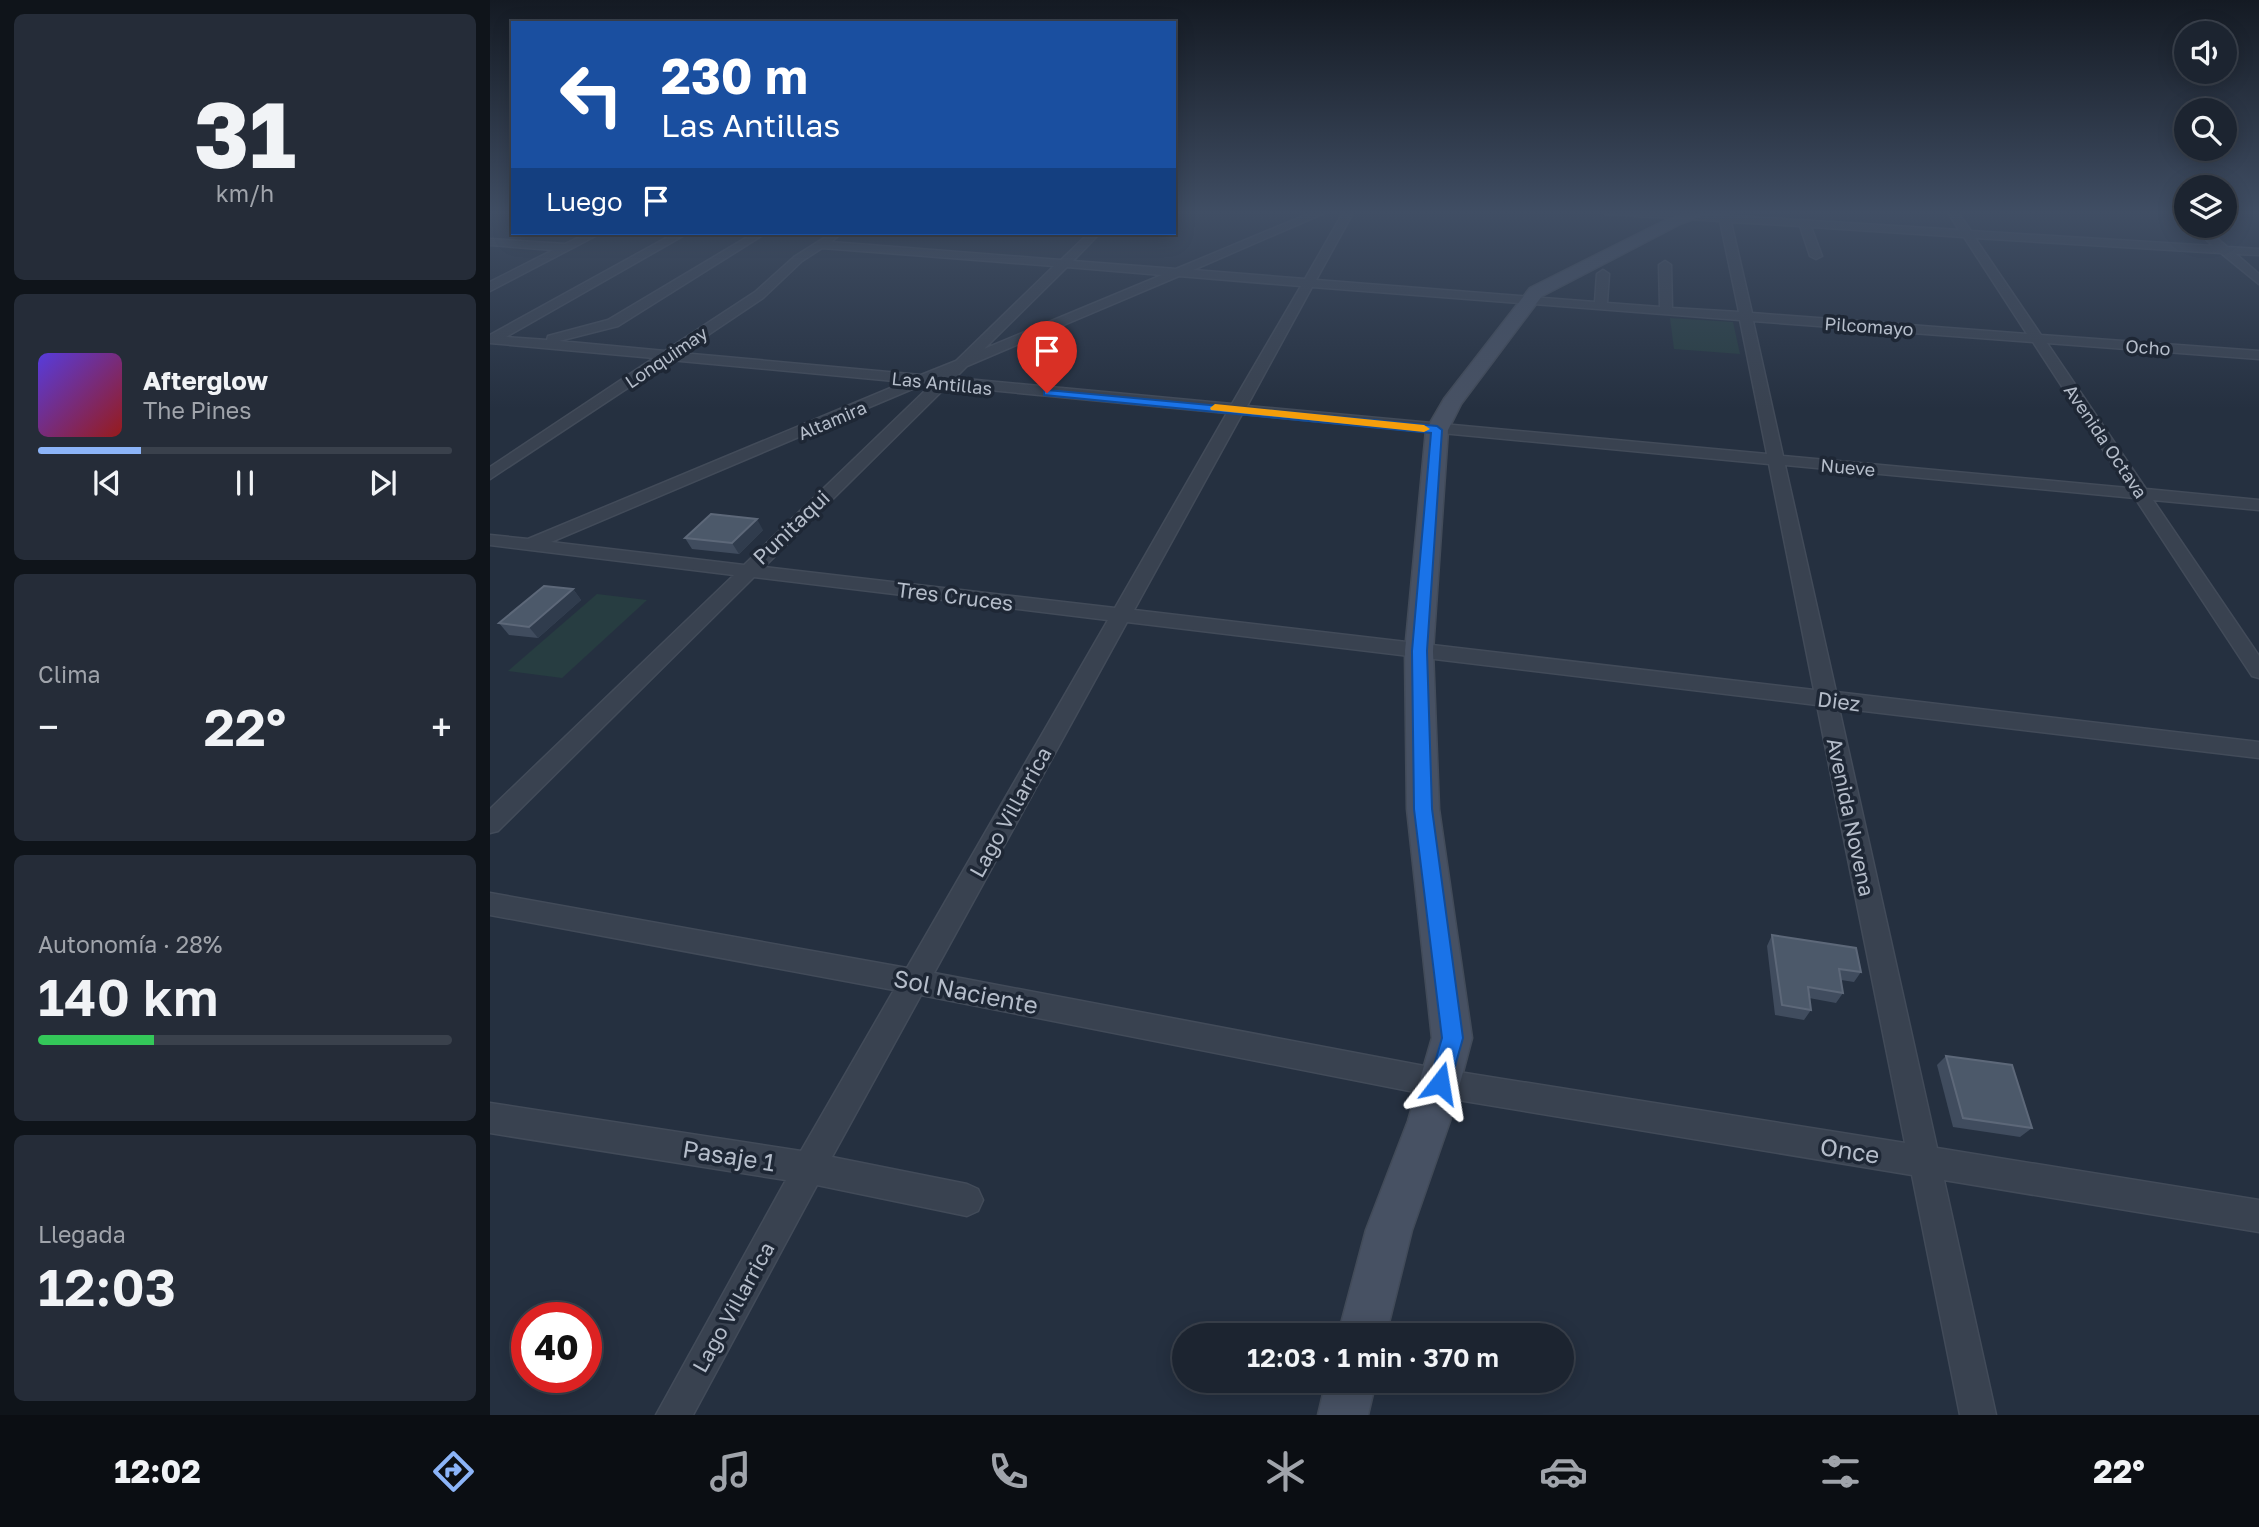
<!DOCTYPE html>
<html lang="es">
<meta charset="utf-8">
<style>
:root{--surface:#1c2430;--page:#252c38;--text:#f1f3f6;--muted:#a0a4ab;--line:#3a414c;--accent:#8cb4f8}
body{margin:0;font-family:"Golos Text",sans-serif;background:var(--page);color:var(--text);height:100vh;display:flex;flex-direction:column;font-size:26px;white-space:nowrap}
*{box-sizing:border-box;margin:0}
p{font-size:23px;color:var(--muted)}
.icon{flex:none;width:38px;height:38px;fill:none;stroke:currentColor;stroke-width:2;stroke-linecap:round;stroke-linejoin:round}
.map{position:relative;flex:1;overflow:hidden}
.side{display:flex;flex-direction:column;gap:14px;padding:14px;background:#0f141a;width:490px}
.side>*{flex:none}
.banner{position:absolute;left:21px;top:21px;width:665px;height:214px;border-radius:0px;box-shadow:0 4px 18px #0003,0 0 0 2px var(--line);background:#1a4fa0;color:#fff;overflow:hidden}
.fabs{position:absolute;left:1684px;top:21px;display:grid;gap:14px}
.fabs a{display:grid;place-items:center;width:63px;height:63px;border-radius:50%;background:var(--surface);box-shadow:0 4px 18px #0003,0 0 0 2px var(--line);font-size:35px}
.speed{position:absolute;left:21px;top:1302px;display:flex;gap:14px;font-size:35px;font-weight:700;text-align:center}
.speed>*{display:grid;place-content:center;width:91px;height:91px;border-radius:50%;background:var(--surface);box-shadow:0 4px 18px #0003,0 0 0 2px var(--line);line-height:1}
.speed .limit{border:10px solid #d22;background:#fff;color:#111}
.pin{position:absolute;display:grid;place-items:center;width:60px;height:60px;color:#fff;margin:-72px -30px;border-radius:50% 50% 50% 0;rotate:-45deg;box-shadow:0 0 7px #0007}
.pin .icon{rotate:45deg}
.me{position:absolute;width:77px;margin:-38px;rotate:14deg;stroke-linejoin:round;filter:drop-shadow(0 0 5px #0008)}
.turn{display:flex;align-items:center;gap:24px;height:147px;padding:0 35px;font-size:32px}
.turn .icon{width:91px;height:91px;stroke-width:2.5}
.turn b{display:block;font-size:49px;line-height:60px}
.then{display:flex;align-items:center;height:66px;padding:0 35px;background:#0003;gap:14px;font-size:26px}
.big{font-size:52px;font-weight:600;line-height:1.1}
.side .tile{flex:1;display:flex;flex-direction:column;justify-content:center;gap:10px;min-width:0;padding:0 24px;border-radius:10px;background:var(--page)}
.side .dial{align-items:center;gap:0}
.dial b{font-size:91px;line-height:1}
.song{display:flex;align-items:center;gap:21px}
.cover{width:84px;height:84px;border-radius:10px;background:linear-gradient(135deg,hsl(250 70% 55%),hsl(0 70% 35%))}
.played{height:7px;border-radius:4px;background:linear-gradient(90deg,var(--accent) 25%,var(--line) 25%)}
.keys{display:flex;justify-content:space-around;direction:ltr}
.heat{display:flex;justify-content:space-between;align-items:center;font-size:38px;direction:ltr}
.charge{height:10px;border-radius:5px;background:linear-gradient(90deg,#34c759 28%,var(--line) 0)}
.trip{position:absolute;left:682px;top:1323px;width:402px;height:70px;border-radius:35px;background:var(--surface);box-shadow:0 4px 18px #0003,0 0 0 2px var(--line);font-weight:600;line-height:70px;text-align:center}
.menu{display:flex;height:112px;justify-content:space-around;align-items:center;background:#0b0e13;color:var(--muted)}
.menu .icon{width:49px;height:49px}
.menu .current{color:var(--accent)}
.menu b{font-size:32px;color:var(--text)}
main{display:flex;flex:1;min-height:0}
.map>svg:first-child{display:block}
</style>
<main>
<section class="side">
<div class="tile dial"><b>31</b><p>km/h</p></div>
<div class="tile">
<div class="song"><i class="cover"></i><div><b>Afterglow</b><p>The Pines</p></div></div>
<div class="played"></div>
<div class="keys"><svg class="icon" aria-label="previous" viewBox="0 0 24 24"><path d="M18 5L8 12l10 7zM5 5v14"/></svg><svg class="icon" aria-label="pause" viewBox="0 0 24 24"><path d="M8 5v14M16 5v14"/></svg><svg class="icon" aria-label="next" viewBox="0 0 24 24"><path d="M6 5l10 7-10 7zM19 5v14"/></svg></div>
</div>
<div class="tile"><p>Clima</p>
<div class="heat"><a>−</a><b class="big">22°</b><a>+</a></div>
</div>
<div class="tile"><p>Autonomía · 28%</p><b class="big">140 km</b><div class="charge"></div></div>
<div class="tile"><p>Llegada</p><b class="big">12:03</b></div>
</section>
<div class="map">
<svg width="1769" height="1415" viewBox="0 0 1769 1415">
<rect width="100%" height="100%" fill="#253040"/>
<g fill="#273d41">
<polygon points="1180,318 1243,322 1250,354 1184,349"/>
<polygon points="107,594 157,600 72,678 18,671"/>
</g>
<g fill="none" stroke-linecap="round" stroke-linejoin="round">
<g stroke="#424b59" stroke-width="3">
<g id="street">
<path d="M825 211H839L703 270 815 279 854 211H864L826 280 1105 302 1107 274 1113 270 1119 274 1117 303 1170 307 1169 265 1175 261 1181 265 1182 308 1249 312 1230 221 1115 214 1110 211H1163L1469 230 1457 211H1467L1481 231 1723 246 1702 226H1713L1737 247 1769 249V255L1746 254 1769 274V284L1731 253 1485 238 1551 335 1769 351V359L1557 343 1656 489 1769 500V510L1663 500 1769 656V678L1762 676 1645 498 1295 465 1346 692 1769 742V758L1349 708 1447 1148 1769 1200V1232L1454 1180 1506 1415H1470L1422 1175 950 1097 431 995 342 1157 477 1184 488 1189 493 1200 488 1211 477 1216 327 1185 203 1415H166L296 1180 0 1133V1103L311 1151 404 990 0 915V893L417 968 618 620 264 577 8 831 0 833V809L244 575 0 545V535L38 539 415 382 180 360 0 479V467L164 358 0 343V335L185 233H198L16 337 57 340 58 336 118 320 264 233H276L128 326 69 341 175 351 265 292 304 257 342 233 348 236 341 242 571 260 599 233H610L583 261 686 269ZM1241 222 1310 226 1320 256 1326 259 1332 256 1321 227 1474 237 1537 334 1262 313ZM332 248 564 266 466 361 431 375 191 353 273 298 312 261ZM577 267 672 275 494 349ZM689 276 811 286 742 404 465 378 477 366ZM822 287 1250 320 1277 454 757 406ZM1263 321 1543 342 1638 488 1293 456ZM434 384 441 385 254 565 61 542ZM457 386 737 413 625 608 274 567ZM752 414 1279 464 1324 690 644 610ZM637 622 1327 705 1415 1143 950 1069 444 973Z"/>
<polygon points="1685,211 1696,211 1696,219"/>
<polygon points="98,233 111,233 0,291 0,282 63,250 0,245 0,239 75,244"/>
</g>
</g>
<g stroke="#424b59" stroke-width="3">
<g id="secondary">
<polygon points="1204,211 1227,211 1192,223 1052,296 971,404 958,430 943,651 949,809 982,1038 960,1121 922,1230 896,1335 848,1335 876,1230 918,1121 942,1038 917,809 915,651 936,430 954,399 1040,288 1182,217"/>
<polygon points="836,1381 886,1381 878,1415 828,1415"/>
</g>
</g>
<use href="#street" fill="#394250" fill-rule="evenodd"/>
<use href="#secondary" fill="#475163" fill-rule="evenodd"/>
</g>
<g fill="#404c5e">
<polygon points="273,530 249,554 202,549 195,538"/>
<polygon points="83,589 91,600 48,638 19,635 9,623"/>
<polygon points="1282,935 1371,972 1364,982 1351,980 1353,993 1346,1003 1319,998 1321,1010 1314,1020 1285,1015 1277,946"/>
<polygon points="1456,1056 1542,1128 1530,1137 1463,1127 1447,1065"/>
</g>
<g fill="#303c4d">
<polygon points="267,519 273,530 249,554 242,543"/>
<polygon points="83,589 91,600 48,638 39,627"/>
</g>
<g fill="#4c596a" stroke="#5d6879" stroke-width="2">
<polygon points="221,514 267,519 242,543 195,538"/>
<polygon points="54,586 83,589 39,627 9,623"/>
<polygon points="1282,935 1366,948 1371,972 1349,969 1353,993 1318,987 1321,1010 1292,1005"/>
<polygon points="1456,1056 1522,1065 1542,1128 1473,1118"/>
</g>
<linearGradient id="sky" x2="0" y2="1"><stop stop-color="#141a23"/><stop offset="0.52" stop-color="#404e64"/><stop offset="1" stop-color="#404e64" stop-opacity="0"/></linearGradient>
<rect width="1769" height="409" fill="url(#sky)"/>
<polygon fill="#1a73e8" stroke="#114b97" stroke-width="2" points="557,390 947,426 952,430 937,651 942,809 973,1038 958,1091 950,1094 943,1091 939,1083 952,1038 924,809 922,651 941,433 554,395 554,391"/>
<polygon fill="#f59e0b" points="725,404 934,425 940,429 934,432 721,410 720,408"/>
<g text-anchor="middle" dominant-baseline="central" stroke-width="7" stroke-linejoin="round" paint-order="stroke">
<g font-size="18" fill="#b5bdca" stroke="#1e2735">
<text transform="translate(1379 326) rotate(4)">Pilcomayo</text>
<text transform="translate(1658 347) rotate(4)">Ocho</text>
<text transform="translate(176 357) rotate(-34)">Lonquimay</text>
<text transform="translate(452 383) rotate(6)">Las Antillas</text>
<text transform="translate(342 420) rotate(-23)">Altamira</text>
<text transform="translate(1616 441) rotate(56)">Avenida Octava</text>
<text transform="translate(1358 467) rotate(5)">Nueve</text>
</g>
<g font-size="21" fill="#b5bdca" stroke="#1e2735">
<text transform="translate(301 527) rotate(-44)">Punitaqui</text>
<text transform="translate(465 596) rotate(7)">Tres Cruces</text>
<text transform="translate(1349 701) rotate(7)">Diez</text>
<text transform="translate(520 812) rotate(-61)">Lago Villarrica</text>
<text transform="translate(1361 817) rotate(78)">Avenida Novena</text>
<text transform="translate(243 1307) rotate(-61)">Lago Villarrica</text>
</g>
<g font-size="24" fill="#b5bdca" stroke="#1e2735">
<text transform="translate(476 991) rotate(11)">Sol Naciente</text>
<text transform="translate(1360 1150) rotate(9)">Once</text>
<text transform="translate(239 1155) rotate(9)">Pasaje 1</text>
</g>
</g>
</svg>
<div class="fabs">
<a><svg class="icon" aria-label="sound" viewBox="0 0 24 24"><path d="M4 9h4l5-4v14l-5-4H4zM17 9q2 3 0 6"/></svg></a>
<a><svg class="icon" aria-label="search" viewBox="0 0 24 24"><circle cx="10" cy="10" r="6"/><path d="M15 15l6 6"/></svg></a>
<a><svg class="icon" aria-label="layers" viewBox="0 0 24 24"><path d="M12 4l9 5-9 5-9-5zM3 14l9 5 9-5"/></svg></a>
</div>
<div class="speed"><div class="limit">40</div></div>
<div class="pin" style="left:557px;top:393px;background:#d93025"><svg class="icon" aria-label="arrive" viewBox="0 0 24 24"><path d="M6 21V4h12l-3 4 3 4H6"/></svg></div>
<svg class="me" style="left:950px;top:1083px" viewBox="-20 -20 40 40"><path d="M0-17L14 15 0 8-14 15z" fill="#1a73e8" stroke="#fff" stroke-width="4"/></svg>
<div class="trip">12:03 · 1 min · 370 m</div>
<div class="banner">
<div class="turn"><svg class="icon" aria-label="left" viewBox="0 0 24 24"><path d="M17 20v-9H6M10 6l-5 5 5 5"/></svg><div><b>230 m</b>Las Antillas</div></div>
<div class="then">Luego<svg class="icon" aria-label="arrive" viewBox="0 0 24 24"><path d="M6 21V4h12l-3 4 3 4H6"/></svg></div>
</div>
</div>
</main>
<nav class="menu">
<b>12:02</b>
<svg class="icon current" aria-label="directions" viewBox="0 0 24 24"><path d="M12 3l9 9-9 9-9-9zM9 14v-3h6M13 9l2 2-2 2"/></svg>
<svg class="icon" aria-label="music" viewBox="0 0 24 24"><path d="M9 18V5l10-2v13"/><circle cx="6" cy="18" r="3"/><circle cx="16" cy="16" r="3"/></svg>
<svg class="icon" aria-label="phone" viewBox="0 0 24 24"><path d="M5 4h4l2 5-3 2q2 4 5 5l2-3 5 2v4C11 20 4 13 5 4z"/></svg>
<svg class="icon" aria-label="climate" viewBox="0 0 24 24"><path d="M12 3v18M4 7l16 10M4 17L20 7"/></svg>
<svg class="icon" aria-label="car" viewBox="0 0 24 24"><path d="M5 17H2v-5l4-1 3-4h7l3 4 3 1v5h-3M9 17h6M6 11h13"/><circle cx="7" cy="17" r="2"/><circle cx="17" cy="17" r="2"/></svg>
<svg class="icon" aria-label="filters" viewBox="0 0 24 24"><path d="M4 7h16M4 17h16"/><circle cx="9" cy="7" r="2"/><circle cx="15" cy="17" r="2"/></svg>
<b>22°</b>
</nav>
